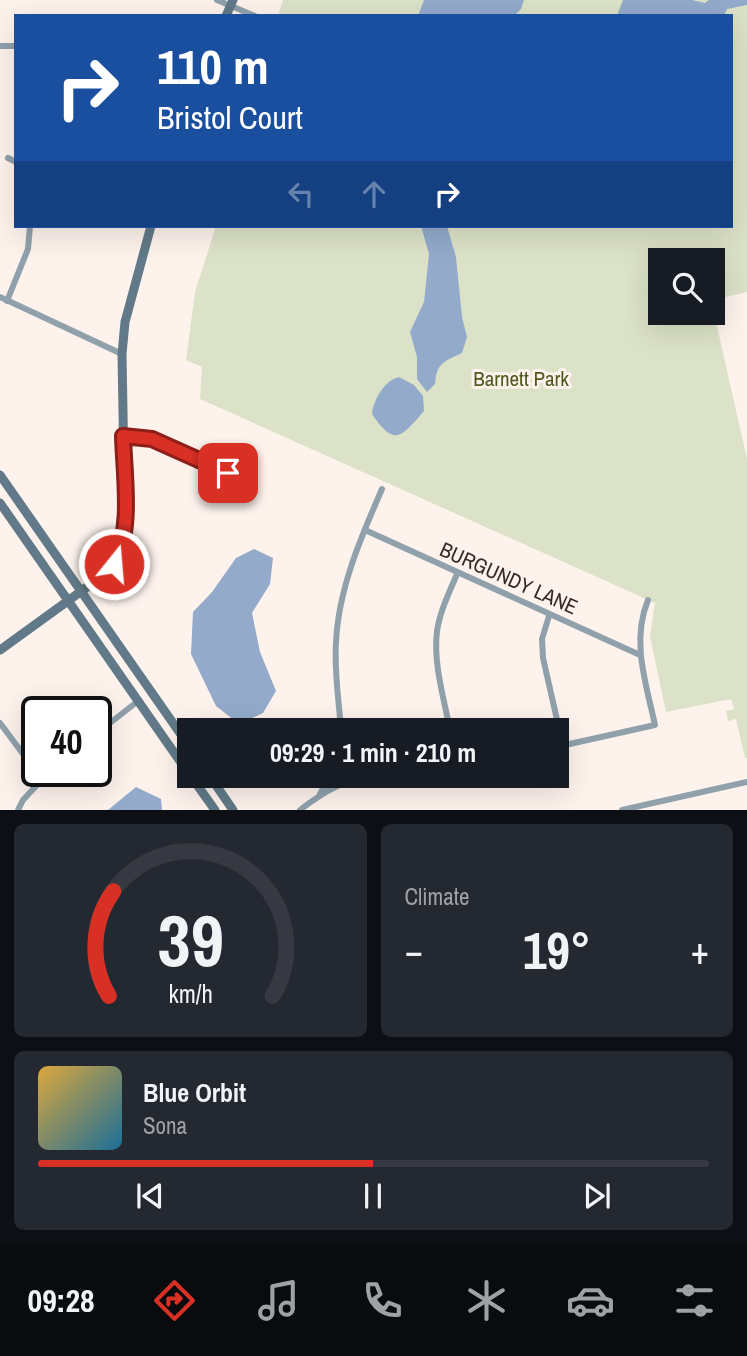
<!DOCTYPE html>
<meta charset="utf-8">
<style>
:root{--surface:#171b24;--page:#242831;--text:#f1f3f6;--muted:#9ea1a6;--line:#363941;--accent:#d93025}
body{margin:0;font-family:"Archivo Narrow",sans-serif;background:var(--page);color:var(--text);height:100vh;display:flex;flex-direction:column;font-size:26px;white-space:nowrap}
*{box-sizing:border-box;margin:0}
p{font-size:23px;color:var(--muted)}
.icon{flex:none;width:38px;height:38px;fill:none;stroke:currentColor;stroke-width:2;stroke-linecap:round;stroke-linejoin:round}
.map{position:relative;height:810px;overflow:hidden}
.side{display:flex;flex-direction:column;gap:14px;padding:14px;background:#0d0f14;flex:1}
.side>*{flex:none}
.banner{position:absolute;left:14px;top:14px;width:719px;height:214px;border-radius:0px;box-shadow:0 7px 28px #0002;background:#1a4fa0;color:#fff;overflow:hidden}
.buttons{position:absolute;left:648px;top:248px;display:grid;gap:14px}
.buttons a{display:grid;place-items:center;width:77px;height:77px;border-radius:0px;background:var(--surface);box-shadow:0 7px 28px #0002;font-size:35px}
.speed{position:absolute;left:21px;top:696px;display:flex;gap:14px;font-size:35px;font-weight:700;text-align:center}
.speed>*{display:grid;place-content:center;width:91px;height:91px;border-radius:50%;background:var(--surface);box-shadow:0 7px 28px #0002;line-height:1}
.speed .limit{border:4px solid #111;border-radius:10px;background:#fff;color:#111}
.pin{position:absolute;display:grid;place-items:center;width:60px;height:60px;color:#fff;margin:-30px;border-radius:14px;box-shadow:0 4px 10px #0006}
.me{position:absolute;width:77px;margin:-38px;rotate:17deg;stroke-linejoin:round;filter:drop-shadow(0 0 5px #0008)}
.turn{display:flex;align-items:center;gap:24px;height:147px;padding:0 28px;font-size:32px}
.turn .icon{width:91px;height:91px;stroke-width:2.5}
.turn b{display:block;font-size:49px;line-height:60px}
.lanes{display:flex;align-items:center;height:66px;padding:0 28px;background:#0003;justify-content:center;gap:35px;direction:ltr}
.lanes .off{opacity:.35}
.big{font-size:52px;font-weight:700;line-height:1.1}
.side .widget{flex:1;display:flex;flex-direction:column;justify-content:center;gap:10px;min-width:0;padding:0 24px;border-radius:10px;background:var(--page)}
.side .dial{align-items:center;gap:0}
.dial svg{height:182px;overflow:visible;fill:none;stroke:var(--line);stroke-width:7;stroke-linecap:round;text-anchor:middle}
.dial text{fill:var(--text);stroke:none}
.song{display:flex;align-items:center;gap:21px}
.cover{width:84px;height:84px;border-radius:10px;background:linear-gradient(135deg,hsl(40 70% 55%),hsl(200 70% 35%))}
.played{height:7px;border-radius:4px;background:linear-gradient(90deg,var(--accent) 50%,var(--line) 50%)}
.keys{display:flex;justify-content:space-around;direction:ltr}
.heat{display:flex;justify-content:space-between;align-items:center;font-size:38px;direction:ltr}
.side .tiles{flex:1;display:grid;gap:14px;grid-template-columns:1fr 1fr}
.widget:last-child{grid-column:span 2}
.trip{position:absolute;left:177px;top:718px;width:392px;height:70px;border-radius:0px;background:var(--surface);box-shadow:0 7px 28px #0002;font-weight:700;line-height:70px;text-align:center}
.tab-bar{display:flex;height:112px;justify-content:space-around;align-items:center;background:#090b0e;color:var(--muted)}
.tab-bar .icon{width:49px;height:49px}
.tab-bar .selected{color:var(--accent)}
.tab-bar b{font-size:32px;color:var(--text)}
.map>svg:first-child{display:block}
</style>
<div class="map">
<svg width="747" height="810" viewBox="0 0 747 810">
<rect width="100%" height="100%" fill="#fdf2ec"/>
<polygon fill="#dce2c8" points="283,0 747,0 747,292 712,300 712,261 660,261 660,313 712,313 712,304 747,459 747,758 745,758 736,719 728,721 726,711 734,709 731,699 666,712 650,636 655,603 200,399 202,367 186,360 195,292 216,226 732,226 732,16 278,16"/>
<g fill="#93aacb">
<polygon points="424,0 524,0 521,9 514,16 418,16"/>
<polygon points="623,0 692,0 705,3 709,0 747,0 747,5 727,9 724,16 617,16"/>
<path d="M421 226H447L456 257 462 317 467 337 462 353C445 361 436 363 435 384L427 392 417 379V357L410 332 424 302 429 254Z"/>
<path d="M399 377 414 385 423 396 424 411C401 437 395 448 372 414 374 399 384 381 399 377Z"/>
<polygon points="254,549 273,558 270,584 252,613 260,652 276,691 263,713 239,724 216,706 191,654 193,612 212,592 236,558"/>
<polygon points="136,787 161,799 162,810 108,810"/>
</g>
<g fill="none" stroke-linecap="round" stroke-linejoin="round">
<g stroke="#90a1ac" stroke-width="6">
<polyline points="217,0 255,16"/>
<polyline points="0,46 16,46"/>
<polyline points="8,158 16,162"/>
<polyline points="0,297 122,354"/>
<polyline points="7,301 28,249 30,226"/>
<polyline points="123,436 152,439 252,485"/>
<polyline points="365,530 640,655"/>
<polyline points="549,616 542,639 543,658 563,746"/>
<polyline points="0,723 41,778"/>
<path d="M341 730C339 701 334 672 336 643 338 590 361 537 382 489"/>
<path d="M450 730C444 698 433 664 437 631 440 611 449 593 457 574"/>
<polyline points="96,734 138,701"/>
<path d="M556 747 655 725C646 683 631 641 648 600"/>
<polyline points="320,794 330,775"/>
<polyline points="18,810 23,800 49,772"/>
<path d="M300 810C323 792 347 778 377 775"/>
<polyline points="622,810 747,782"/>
</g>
<g stroke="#617988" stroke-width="9">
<polyline points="226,16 233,0"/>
<polyline points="0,475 189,746"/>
<polyline points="0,503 189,774"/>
<polyline points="0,650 105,574 120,553 125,527 122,354 125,322 151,226"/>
<polyline points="190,775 215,810"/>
<polyline points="209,775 233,810"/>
</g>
</g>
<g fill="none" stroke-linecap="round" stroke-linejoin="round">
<g stroke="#8d1f18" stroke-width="18">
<path id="route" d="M114 564C133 530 124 475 123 436L152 439 228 473"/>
</g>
<use href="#route" stroke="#d93025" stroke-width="12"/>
</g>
<g text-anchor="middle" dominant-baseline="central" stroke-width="6" stroke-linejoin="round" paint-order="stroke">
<g font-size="21" fill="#4e5a1e" stroke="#fdf2ec">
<text x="521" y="378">Barnett Park</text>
</g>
<g font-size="21" fill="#362c27" stroke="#fdf2ec">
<text transform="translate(509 578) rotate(24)">BURGUNDY LANE</text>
</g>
</g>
</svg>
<div class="buttons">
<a><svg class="icon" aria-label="search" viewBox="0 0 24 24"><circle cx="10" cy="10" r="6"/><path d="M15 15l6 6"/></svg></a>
</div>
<div class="speed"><div class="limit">40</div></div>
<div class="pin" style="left:228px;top:473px;background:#d93025"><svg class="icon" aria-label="arrive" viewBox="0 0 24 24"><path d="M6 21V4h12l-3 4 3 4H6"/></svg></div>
<svg class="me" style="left:114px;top:564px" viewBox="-20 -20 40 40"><circle r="17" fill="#d93025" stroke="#fff" stroke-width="3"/><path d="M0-11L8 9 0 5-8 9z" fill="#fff"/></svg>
<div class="trip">09:29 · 1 min · 210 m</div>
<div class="banner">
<div class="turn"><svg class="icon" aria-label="right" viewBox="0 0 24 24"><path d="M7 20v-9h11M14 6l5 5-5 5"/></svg><div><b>110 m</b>Bristol Court</div></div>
<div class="lanes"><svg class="icon off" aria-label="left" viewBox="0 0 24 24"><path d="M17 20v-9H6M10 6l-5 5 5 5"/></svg><svg class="icon off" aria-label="ahead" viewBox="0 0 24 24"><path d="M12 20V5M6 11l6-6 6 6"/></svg><svg class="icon" aria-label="right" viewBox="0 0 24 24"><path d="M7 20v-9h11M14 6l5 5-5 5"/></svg></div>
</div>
</div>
<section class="side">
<div class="tiles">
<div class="widget dial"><svg viewBox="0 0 100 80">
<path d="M14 69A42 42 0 1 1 86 69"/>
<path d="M14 69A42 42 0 0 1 16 23" stroke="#d93025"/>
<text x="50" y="56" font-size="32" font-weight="700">39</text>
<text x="50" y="72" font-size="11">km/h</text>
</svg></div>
<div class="widget"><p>Climate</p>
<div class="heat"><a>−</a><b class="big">19°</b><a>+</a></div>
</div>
<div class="widget">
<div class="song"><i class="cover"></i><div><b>Blue Orbit</b><p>Sona</p></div></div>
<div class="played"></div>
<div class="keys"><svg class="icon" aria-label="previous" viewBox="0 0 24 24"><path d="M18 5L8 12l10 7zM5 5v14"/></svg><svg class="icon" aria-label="pause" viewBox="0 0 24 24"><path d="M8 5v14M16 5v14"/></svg><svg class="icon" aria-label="next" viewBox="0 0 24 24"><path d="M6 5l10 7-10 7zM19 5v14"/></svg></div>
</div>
</div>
</section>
<nav class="tab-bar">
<b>09:28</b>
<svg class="icon selected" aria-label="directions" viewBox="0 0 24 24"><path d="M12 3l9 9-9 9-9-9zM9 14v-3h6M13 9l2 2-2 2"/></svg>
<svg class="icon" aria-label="music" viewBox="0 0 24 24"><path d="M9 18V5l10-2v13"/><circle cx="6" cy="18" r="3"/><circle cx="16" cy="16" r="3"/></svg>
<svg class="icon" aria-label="phone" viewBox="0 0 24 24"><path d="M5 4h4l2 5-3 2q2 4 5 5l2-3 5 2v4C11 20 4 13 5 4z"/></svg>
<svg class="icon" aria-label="climate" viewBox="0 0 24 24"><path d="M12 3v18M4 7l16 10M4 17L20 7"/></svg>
<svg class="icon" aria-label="car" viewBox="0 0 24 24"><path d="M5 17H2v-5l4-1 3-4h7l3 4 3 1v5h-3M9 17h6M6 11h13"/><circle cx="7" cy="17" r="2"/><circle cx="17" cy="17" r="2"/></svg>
<svg class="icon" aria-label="filters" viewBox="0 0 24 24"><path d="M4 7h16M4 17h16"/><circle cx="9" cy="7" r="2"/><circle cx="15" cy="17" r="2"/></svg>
</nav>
